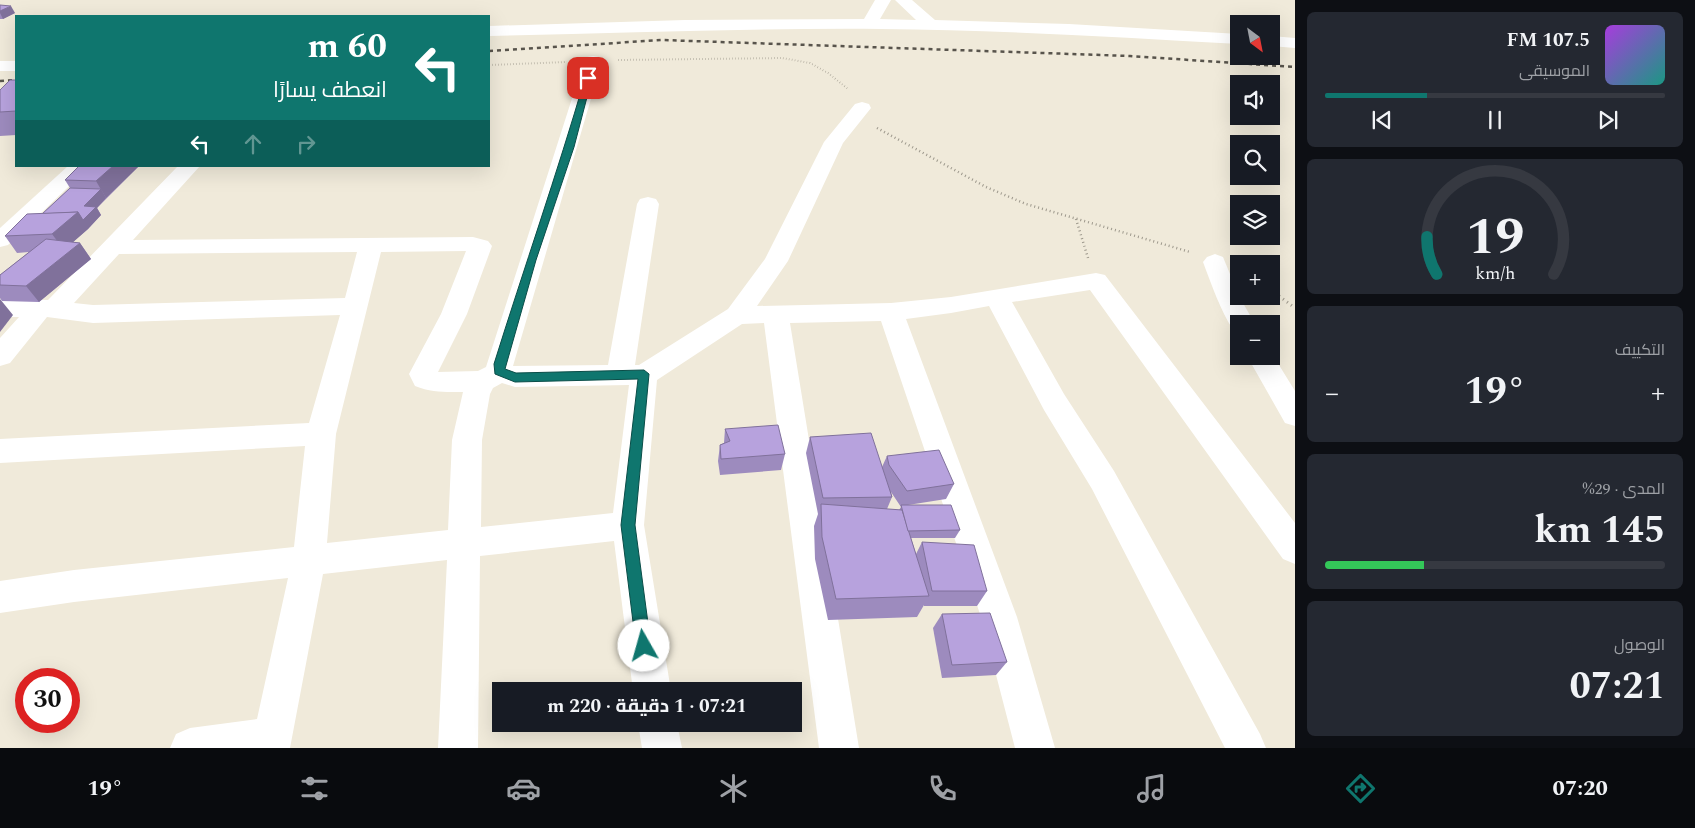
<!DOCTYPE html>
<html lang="ar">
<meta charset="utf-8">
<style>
:root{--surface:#171b24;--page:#242831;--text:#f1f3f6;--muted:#9ea1a6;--line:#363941;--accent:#0f766e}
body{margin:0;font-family:Spectral,Cairo,serif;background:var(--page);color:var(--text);direction:rtl;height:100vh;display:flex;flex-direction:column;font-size:19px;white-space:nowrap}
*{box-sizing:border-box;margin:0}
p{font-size:16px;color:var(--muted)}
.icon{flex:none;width:28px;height:28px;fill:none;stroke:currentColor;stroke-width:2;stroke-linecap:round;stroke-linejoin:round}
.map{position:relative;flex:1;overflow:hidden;direction:ltr}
.panel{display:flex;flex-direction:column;gap:12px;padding:12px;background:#0d0f14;width:400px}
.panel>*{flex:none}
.banner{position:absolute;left:15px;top:15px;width:475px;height:152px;border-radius:0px;box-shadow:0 5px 20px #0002;direction:rtl;background:#0f766e;color:#fff;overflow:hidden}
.needle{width:32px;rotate:148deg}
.tools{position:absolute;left:1230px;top:15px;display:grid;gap:10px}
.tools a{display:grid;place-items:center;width:50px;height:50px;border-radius:0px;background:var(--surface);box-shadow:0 5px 20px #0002;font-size:25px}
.speed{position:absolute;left:15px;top:668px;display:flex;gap:10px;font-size:25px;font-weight:700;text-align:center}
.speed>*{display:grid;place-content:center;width:65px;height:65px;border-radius:50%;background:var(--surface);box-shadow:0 5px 20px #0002;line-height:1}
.speed .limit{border:8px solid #d22;background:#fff;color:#111}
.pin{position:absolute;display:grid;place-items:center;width:42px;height:42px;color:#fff;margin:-21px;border-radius:10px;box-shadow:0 2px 8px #0006}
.me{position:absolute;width:55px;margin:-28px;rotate:353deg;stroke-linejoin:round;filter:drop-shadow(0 0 4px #0008)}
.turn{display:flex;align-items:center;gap:18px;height:105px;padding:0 20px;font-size:22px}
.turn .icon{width:65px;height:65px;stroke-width:2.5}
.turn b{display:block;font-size:35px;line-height:42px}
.lanes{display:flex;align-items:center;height:48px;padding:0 20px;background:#0003;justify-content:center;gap:25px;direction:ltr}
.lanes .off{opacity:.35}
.big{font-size:38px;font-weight:700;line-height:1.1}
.panel .widget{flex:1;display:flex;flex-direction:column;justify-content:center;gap:8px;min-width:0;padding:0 18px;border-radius:8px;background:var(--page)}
.panel .dial{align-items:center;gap:0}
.dial svg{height:130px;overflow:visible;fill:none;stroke:var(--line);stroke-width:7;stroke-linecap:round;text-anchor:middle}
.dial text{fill:var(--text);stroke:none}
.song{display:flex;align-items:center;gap:15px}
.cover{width:60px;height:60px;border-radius:8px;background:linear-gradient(135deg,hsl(280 70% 55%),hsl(170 70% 35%))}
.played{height:5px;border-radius:2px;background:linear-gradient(90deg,var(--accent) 30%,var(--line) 30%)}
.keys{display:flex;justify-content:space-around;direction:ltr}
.heat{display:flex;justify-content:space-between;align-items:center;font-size:28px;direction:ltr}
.charge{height:8px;border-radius:4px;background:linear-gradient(90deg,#34c759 29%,var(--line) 0)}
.trip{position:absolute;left:492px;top:682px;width:310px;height:50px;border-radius:0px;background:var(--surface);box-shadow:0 5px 20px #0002;font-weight:700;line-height:50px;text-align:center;direction:rtl}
.tab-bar{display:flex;height:80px;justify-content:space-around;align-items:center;background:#090b0e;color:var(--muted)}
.tab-bar .icon{width:35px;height:35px}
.tab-bar .active{color:var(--accent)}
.tab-bar b{font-size:22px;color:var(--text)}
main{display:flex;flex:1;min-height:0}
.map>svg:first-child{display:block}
</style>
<main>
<section class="panel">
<div class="widget">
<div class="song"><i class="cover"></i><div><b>107.5 FM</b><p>الموسيقى</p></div></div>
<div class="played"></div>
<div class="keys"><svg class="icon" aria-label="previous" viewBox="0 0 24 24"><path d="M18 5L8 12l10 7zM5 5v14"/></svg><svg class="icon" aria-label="pause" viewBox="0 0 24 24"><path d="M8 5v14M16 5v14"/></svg><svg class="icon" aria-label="next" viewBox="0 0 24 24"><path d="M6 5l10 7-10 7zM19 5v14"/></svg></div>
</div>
<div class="widget dial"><svg viewBox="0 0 100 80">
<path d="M14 69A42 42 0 1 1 86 69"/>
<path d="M14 69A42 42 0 0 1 8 46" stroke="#0f766e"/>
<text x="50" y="56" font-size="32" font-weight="700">19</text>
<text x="50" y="72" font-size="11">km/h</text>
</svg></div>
<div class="widget"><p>التكييف</p>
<div class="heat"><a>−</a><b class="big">19°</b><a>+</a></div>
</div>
<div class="widget"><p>المدى · 29%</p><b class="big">145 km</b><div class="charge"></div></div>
<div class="widget"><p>الوصول</p><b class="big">07:21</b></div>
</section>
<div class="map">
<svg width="1295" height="748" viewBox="0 0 1295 748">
<rect width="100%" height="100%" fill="#f0eada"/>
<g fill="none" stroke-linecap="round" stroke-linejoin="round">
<g stroke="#9d988c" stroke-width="2" stroke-dasharray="0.5 2.5" stroke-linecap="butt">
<polyline points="618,60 782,58 810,63 828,73 848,89"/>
<polyline points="489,65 567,62"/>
</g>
<g stroke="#9d988c" stroke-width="2.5" stroke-dasharray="1 3" stroke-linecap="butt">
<polyline points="877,128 986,187 1026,204 1190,252"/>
<polyline points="1076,219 1088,258"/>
</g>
<polyline stroke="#9d988c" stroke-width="3" stroke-dasharray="1 4" stroke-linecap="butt" points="1271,290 1295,308"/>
<g fill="#fff" fill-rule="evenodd">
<path d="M875 0H891L880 19 916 20 895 0H912L935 20 1069 24 1239 34V44C1119 37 1000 30 881 29 750 28 620 33 489 36V26L685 20 864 19Z"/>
<polygon points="1271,36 1295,38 1295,48 1271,46"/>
<path d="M593 56 599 57 602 61 513 366 608 365 637 204 640 199 648 197 656 199 659 204 635 365H639L728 309 765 259 824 142 855 104 862 102 869 104 871 108 843 143 788 261 757 306 891 303 951 297 1096 273 1105 275 1295 523V564L1283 559 1090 290 1012 302 1064 394 1114 471 1260 734 1266 748H1225L1092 489 1044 410 989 306 951 313 906 319 1017 617 1055 748H1015L981 617 881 321 790 323 859 748H819L764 323 742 324 657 380 644 525 671 691H633L614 541 480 556 478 748H438L447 560 323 574 290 748H170L176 734 190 728 257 719 288 578 74 602 0 613V581L74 570 294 547 305 446 0 463V439L309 423 340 315 93 323 47 317 10 363 0 366V338L19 317H0V299L48 300 178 166H200L133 240 473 237 488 241 492 246 467 314 438 372 478 371 486 367 584 61 587 57ZM466 251 441 314 409 374 415 386C432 393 446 392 463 392L452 440 448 530 327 543 336 434 381 252ZM357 252 345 298 93 305 74 303 119 254ZM502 383 515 387 629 385 613 513 481 527 482 440 490 394 493 388Z"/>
<rect x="0" y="61" width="16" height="10"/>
<polygon points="68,166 90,166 8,245 0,247 0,228"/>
<path d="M1215 254 1223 257 1239 296 1255 324H1239V332L1233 330C1220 309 1212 286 1203 262L1207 257Z"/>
<polygon points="1271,352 1295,391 1295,426 1285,423 1247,356 1271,356"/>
<polygon points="638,724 677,724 682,748 642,748"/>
</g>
<g stroke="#58544c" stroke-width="2.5" stroke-dasharray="4 4" stroke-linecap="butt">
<polyline points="489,51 662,40 1130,56 1295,67"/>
<polyline points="0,81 16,80"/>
</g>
</g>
<g fill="#9d8bbe" fill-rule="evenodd">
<polygon points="0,5 15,13 3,19 0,19"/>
<polygon points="16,80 16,135 0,136 0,90"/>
<polygon points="79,166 139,166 97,208 101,215 88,229 73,242 80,243 91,259 39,302 2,301 0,298 0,275 29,252 17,253 5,236 42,214 70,188 65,180"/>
<polygon points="725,429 785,454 781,470 720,475 718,461 720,445 724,443"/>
<path d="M810 437 882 467 887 456 954 484 946 499 908 505 960 530 955 538H911L916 554 922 542 987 591 977 606H924V605L917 617 828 620 815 559 814 526 818 514 806 453ZM891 492 901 507 899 510 887 509 892 497Z"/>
<polygon points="942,614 1007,662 996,675 942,678 933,628"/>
</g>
<g fill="#80719b">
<polygon points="11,6 15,13 3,19 0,13 0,11"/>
<polygon points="113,166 139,166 106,198 96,181"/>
<polygon points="101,189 106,198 97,208 101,215 88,229 64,250 52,234 84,206"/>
<polygon points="80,243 91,259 39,302 26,286"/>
<polygon points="0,299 13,315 0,332"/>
</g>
<g fill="#b7a2dd" stroke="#80719b">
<polygon points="0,5 11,6 0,11"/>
<polygon points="10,80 16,80 16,111 0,112 0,90"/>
<polygon points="79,166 113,166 96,181 65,180"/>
<polygon points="70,188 101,189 84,206 96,207 83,220 78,212 42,214"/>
<polygon points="78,212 52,234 5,236 27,214"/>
<polygon points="46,239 80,243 26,286 0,285 0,275"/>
<polygon points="778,425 785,454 721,459 720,445 730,441 725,429"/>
<polygon points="871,433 892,497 823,498 810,437"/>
<polygon points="939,450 954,484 907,491 889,465 887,456"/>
<polygon points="821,504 902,510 929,596 836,599 822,537"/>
<polygon points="901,505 951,505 960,530 908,531"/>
<polygon points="922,542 974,545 987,591 932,591"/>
<polygon points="990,613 1007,662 952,665 942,614"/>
</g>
<path fill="#0f766e" stroke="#0a4d48" d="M588 76 592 78 574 147 536 260 505 369 516 373 644 370 649 374 635 525 651 646 649 652 644 654 639 652 636 646 621 525 638 379 515 382 495 374 494 364C524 268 557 174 585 78Z"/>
</svg>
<div class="tools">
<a><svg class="needle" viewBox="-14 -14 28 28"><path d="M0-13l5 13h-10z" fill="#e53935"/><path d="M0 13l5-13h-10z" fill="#9ea1a6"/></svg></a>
<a><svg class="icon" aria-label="sound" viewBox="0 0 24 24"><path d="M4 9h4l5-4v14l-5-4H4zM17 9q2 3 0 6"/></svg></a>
<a><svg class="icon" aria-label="search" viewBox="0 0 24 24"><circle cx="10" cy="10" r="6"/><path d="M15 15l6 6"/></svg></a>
<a><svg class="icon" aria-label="layers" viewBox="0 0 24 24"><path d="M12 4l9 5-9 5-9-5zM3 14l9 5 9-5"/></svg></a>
<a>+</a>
<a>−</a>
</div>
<div class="speed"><div class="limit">30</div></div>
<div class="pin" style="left:588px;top:78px;background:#d93025"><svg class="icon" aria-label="arrive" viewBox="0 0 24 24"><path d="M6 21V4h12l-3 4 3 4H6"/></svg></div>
<svg class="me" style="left:644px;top:646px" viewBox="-20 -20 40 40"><circle r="19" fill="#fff"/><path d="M0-13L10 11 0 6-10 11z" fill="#0f766e"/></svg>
<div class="trip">07:21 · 1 دقيقة · 220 m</div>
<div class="banner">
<div class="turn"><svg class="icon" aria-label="left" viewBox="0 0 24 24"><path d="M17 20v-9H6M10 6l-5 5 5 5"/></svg><div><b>60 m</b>انعطف يسارًا</div></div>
<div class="lanes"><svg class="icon" aria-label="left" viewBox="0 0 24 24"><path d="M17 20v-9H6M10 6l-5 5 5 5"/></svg><svg class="icon off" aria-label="ahead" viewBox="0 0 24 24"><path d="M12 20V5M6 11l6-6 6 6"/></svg><svg class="icon off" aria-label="right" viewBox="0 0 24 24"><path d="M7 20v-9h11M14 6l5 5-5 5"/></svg></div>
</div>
</div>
</main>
<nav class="tab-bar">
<b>07:20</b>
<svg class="icon active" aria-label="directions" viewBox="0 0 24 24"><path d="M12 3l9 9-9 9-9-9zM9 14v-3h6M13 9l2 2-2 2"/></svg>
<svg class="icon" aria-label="music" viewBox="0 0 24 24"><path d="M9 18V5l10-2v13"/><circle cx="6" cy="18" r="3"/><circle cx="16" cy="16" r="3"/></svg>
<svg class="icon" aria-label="phone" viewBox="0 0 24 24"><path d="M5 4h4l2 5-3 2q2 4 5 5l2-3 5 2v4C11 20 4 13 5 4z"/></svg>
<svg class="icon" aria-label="climate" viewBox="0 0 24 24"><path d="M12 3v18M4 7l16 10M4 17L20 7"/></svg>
<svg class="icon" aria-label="car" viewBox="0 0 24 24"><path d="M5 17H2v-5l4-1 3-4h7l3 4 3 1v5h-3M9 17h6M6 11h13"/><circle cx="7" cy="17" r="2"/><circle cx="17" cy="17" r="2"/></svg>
<svg class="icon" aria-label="filters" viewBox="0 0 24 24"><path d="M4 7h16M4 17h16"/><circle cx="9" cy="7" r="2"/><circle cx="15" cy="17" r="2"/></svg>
<b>19°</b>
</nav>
